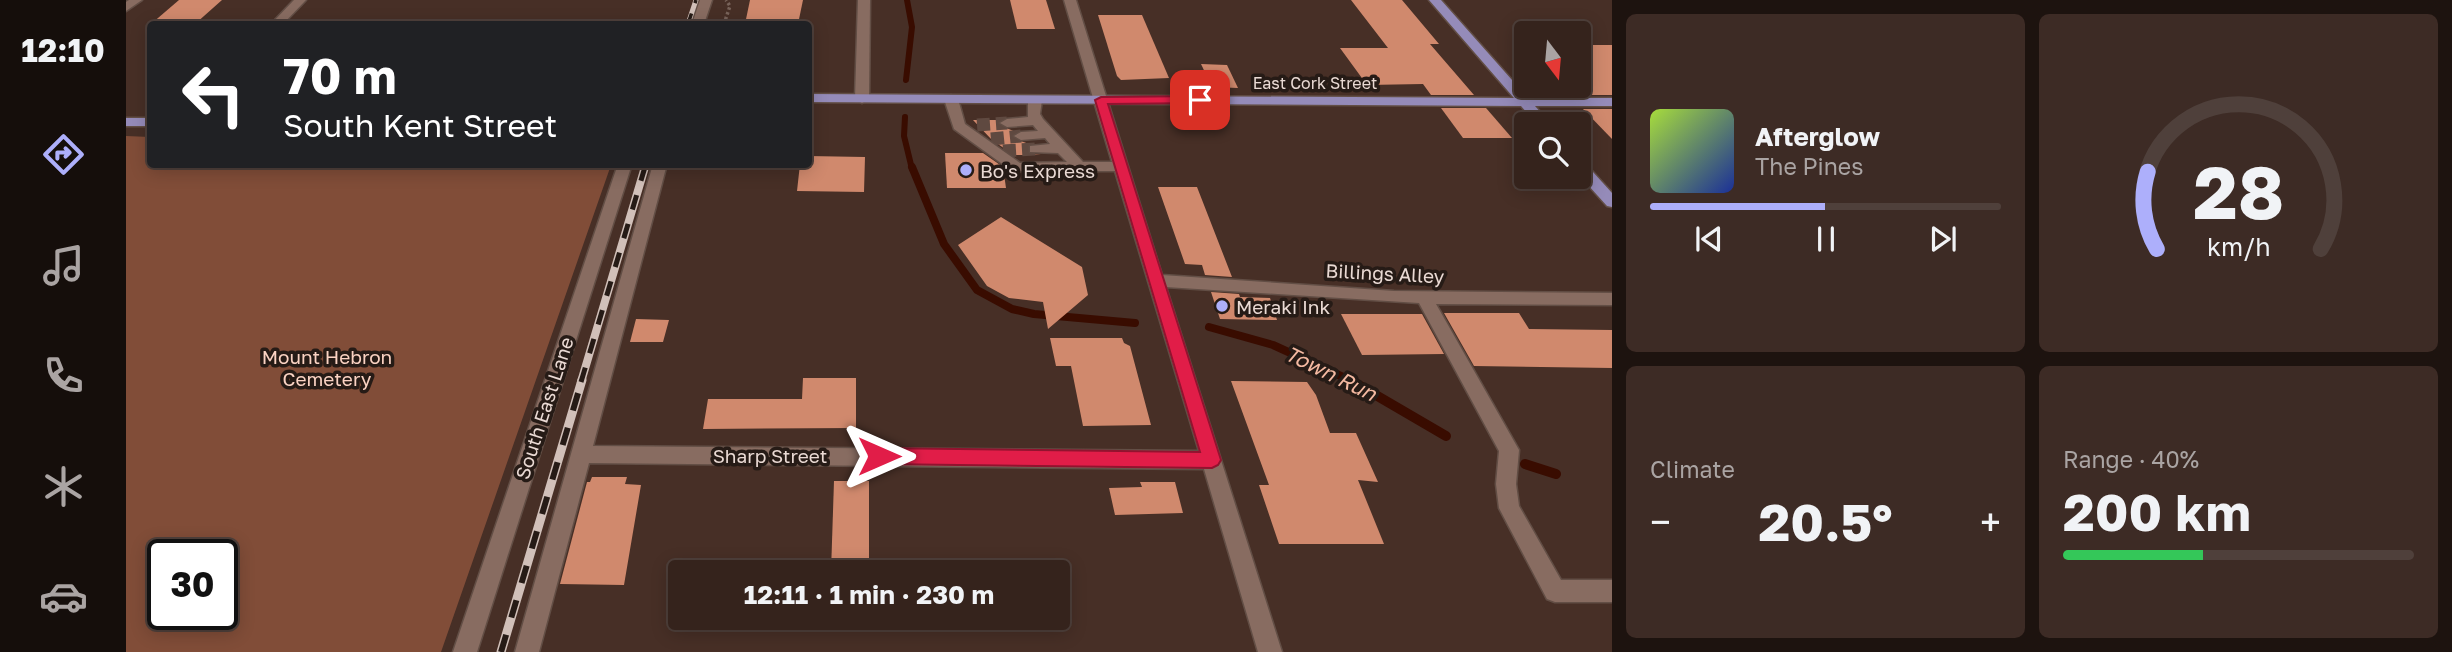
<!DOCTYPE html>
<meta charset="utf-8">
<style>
:root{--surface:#35231c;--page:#3d2b25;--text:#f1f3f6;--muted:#aaa4a3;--line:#4f403b;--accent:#adaffb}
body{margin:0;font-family:"Golos Text",sans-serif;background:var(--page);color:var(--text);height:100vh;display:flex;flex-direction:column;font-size:26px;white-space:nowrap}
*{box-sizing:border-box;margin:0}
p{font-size:23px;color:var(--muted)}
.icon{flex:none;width:38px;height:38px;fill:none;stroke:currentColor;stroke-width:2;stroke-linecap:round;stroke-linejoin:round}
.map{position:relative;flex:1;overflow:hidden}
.drawer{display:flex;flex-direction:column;gap:14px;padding:14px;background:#1d130f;width:840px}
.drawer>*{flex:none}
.top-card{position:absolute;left:21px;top:21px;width:665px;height:147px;border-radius:7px;box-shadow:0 4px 18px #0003,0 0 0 2px var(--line);background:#202124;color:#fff;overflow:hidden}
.needle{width:46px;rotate:164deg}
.controls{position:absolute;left:1388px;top:21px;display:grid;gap:14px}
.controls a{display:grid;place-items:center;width:77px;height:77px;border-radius:7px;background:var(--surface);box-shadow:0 4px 18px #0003,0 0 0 2px var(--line);font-size:35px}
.speed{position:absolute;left:21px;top:539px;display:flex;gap:14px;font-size:35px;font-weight:700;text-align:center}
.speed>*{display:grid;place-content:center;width:91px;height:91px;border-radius:50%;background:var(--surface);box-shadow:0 4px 18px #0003,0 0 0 2px var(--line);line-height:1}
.speed .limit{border:4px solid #111;border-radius:10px;background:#fff;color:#111}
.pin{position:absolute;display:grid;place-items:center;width:60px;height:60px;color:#fff;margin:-30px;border-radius:14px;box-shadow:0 4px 10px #0006}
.me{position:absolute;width:77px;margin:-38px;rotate:90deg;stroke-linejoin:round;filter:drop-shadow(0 0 5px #0008)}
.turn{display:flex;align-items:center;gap:24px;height:147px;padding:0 21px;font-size:32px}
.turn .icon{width:91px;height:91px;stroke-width:2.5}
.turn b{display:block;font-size:49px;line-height:60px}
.big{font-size:52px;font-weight:700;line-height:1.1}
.drawer .widget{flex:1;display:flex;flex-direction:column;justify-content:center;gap:10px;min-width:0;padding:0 24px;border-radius:10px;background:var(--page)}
.drawer .dial{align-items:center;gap:0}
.dial svg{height:182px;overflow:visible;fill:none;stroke:var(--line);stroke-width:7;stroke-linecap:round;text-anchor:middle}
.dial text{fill:var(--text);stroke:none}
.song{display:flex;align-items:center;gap:21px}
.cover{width:84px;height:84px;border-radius:10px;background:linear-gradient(135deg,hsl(80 70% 55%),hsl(230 70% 35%))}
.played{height:7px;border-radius:4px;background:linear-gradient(90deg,var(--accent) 50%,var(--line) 50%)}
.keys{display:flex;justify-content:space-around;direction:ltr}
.heat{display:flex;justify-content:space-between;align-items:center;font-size:38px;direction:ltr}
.charge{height:10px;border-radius:5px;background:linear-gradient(90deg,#34c759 40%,var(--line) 0)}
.drawer .tiles{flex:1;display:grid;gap:14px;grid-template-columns:repeat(2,1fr)}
.trip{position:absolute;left:542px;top:560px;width:402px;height:70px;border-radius:7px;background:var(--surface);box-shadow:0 4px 18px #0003,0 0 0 2px var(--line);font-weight:700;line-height:70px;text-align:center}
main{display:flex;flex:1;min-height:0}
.tab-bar{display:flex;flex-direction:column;width:126px;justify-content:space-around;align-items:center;background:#150e0b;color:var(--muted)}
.tab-bar .icon{width:49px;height:49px}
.tab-bar .active{color:var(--accent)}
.tab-bar b{font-size:32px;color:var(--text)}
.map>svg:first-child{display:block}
</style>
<main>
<nav class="tab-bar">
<b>12:10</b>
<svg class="icon active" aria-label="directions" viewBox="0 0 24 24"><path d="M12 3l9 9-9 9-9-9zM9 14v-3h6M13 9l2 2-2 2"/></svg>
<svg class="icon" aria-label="music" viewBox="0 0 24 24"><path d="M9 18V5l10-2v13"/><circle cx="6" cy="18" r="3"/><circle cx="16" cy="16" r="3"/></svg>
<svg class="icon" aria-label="phone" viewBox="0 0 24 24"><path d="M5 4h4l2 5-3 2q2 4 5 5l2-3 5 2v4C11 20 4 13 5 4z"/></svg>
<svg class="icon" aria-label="climate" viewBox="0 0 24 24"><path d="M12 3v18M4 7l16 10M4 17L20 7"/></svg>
<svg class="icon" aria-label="car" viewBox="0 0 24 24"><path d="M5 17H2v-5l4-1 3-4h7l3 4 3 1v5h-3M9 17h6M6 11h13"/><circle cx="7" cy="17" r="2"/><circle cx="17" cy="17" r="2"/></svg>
</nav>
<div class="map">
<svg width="1486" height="652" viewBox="0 0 1486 652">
<rect width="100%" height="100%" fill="#472f26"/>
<path fill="#814d38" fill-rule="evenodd" d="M0 136 24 137V164L485 165 315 652H0ZM37 555H96V614H37Z"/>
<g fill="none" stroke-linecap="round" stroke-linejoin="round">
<g stroke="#390c00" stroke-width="6">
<polyline points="780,80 786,27 781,0"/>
<polyline points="779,117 778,136 786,169"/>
</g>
<g stroke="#390c00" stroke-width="8">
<polyline points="786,167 818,244 851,290 886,309 908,314 1009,323"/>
<polyline points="1083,327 1147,345 1228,382"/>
</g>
<g stroke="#390c00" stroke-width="10">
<polyline points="1224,380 1320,436"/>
<polyline points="1399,464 1430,474"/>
</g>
</g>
<g fill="#d0896d">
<polygon points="53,0 96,0 69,24 25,24"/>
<polygon points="624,0 677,0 672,24 619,24"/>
<polygon points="884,0 920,0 929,29 891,29"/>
<polygon points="1225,0 1276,0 1313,44 1304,44 1348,95 1305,95 1297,84 1241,85 1214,48 1262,48"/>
<polygon points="972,15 1016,15 1043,78 995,80 991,76"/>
<rect x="1452" y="45" width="34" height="50"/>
<polygon points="1075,64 1101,65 1112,88 1086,87"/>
<polygon points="1315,108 1360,108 1386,138 1337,138"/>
<polygon points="1457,109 1486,109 1486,139"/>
<polygon points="847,120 874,120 873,125 890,132 886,135 887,138 903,144 902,154 915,155 888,155 866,140"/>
<polygon points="819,153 857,153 877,167 880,188 821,188"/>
<polygon points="682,156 739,157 738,192 671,191 674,164 682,164"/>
<polygon points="1032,187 1071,187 1106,277 1079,275 1076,265 1059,264"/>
<polygon points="875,217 956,267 962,295 922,329 917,302 883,298 861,286 832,245"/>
<polygon points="1085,292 1113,294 1114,297 1144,298 1151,320 1094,319"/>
<polygon points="1318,313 1393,313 1403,329 1486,330 1486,368 1348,366"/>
<polygon points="1215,314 1296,314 1318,354 1236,355"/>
<polygon points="510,319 543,320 537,342 504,342"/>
<polygon points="924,338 996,338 998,343 1004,346 1025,425 957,426 945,366 930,366"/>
<polygon points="677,378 730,378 730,428 577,429 582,399 676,399"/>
<polygon points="1105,381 1181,382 1190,395 1204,433 1230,433 1252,482 1232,480 1258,544 1153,544 1133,485 1143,485"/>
<polygon points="466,477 501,477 499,484 515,485 498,585 434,584 461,482 464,482"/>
<polygon points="708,481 743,481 743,572 705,572"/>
<polygon points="1014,482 1049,482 1057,513 989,515 983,488 1016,487"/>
</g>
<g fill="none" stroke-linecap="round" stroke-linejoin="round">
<g stroke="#5f4940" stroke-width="13" stroke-dasharray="13 6" stroke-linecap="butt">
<polyline points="851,125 881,123"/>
<polyline points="865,139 895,136"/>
<polyline points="877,151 909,149"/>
</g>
<g stroke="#624e45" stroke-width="3">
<g id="minor">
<polygon points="3,0 16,0 0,11 0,2"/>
<polygon points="168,0 180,0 157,24 145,24"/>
<polygon points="574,0 586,0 578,24 566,24"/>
<polygon points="732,0 744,0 743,99 736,103 729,99"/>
<polygon points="938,0 950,0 1036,275 1268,291 1486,293 1486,305 1310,304 1393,450 1390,484 1393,506 1435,580 1486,580 1486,602 1429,602 1421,599 1373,508 1370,484 1373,451 1293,303 1040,287 1156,652 1132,652 1078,469 463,463 413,652 389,652 527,164 541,164 467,446 1073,451 989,171 886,171 828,129 818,99 825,95 832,99 839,124 894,163 941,162 932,153 904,152 904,146 924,144 919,138 895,140 888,136 895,132 912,131 907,125 881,127 874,123 881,119 902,117 902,100 909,96 916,100 914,114 917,119 957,162 986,162"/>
<polygon points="492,164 506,164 351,652 327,652"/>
</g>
</g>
<g stroke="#624e45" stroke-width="3">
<g id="major">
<polygon points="1303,0 1315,0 1402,98 1486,98 1486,106 1409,106 1425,124 1411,124 1395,106 682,102 682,94 1388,98"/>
<rect x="0" y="118" width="24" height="8"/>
<polygon points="1452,160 1457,161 1486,193 1486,207 1481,206 1452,174"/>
</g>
</g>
<polyline stroke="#78635a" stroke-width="3.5" stroke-dasharray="2.5 2.5" stroke-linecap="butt" points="598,24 604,6 600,0"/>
<use href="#minor" fill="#886c61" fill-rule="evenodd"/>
<use href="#major" fill="#958bb9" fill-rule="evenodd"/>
<g stroke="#d1c0b9" stroke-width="5">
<g id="rail-far2">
<polyline points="562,24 570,0"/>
<polyline points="519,169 520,164"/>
</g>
</g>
<g stroke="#d1c0b9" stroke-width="8">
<polyline id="rail-far1" points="455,382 519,167"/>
</g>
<g stroke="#d1c0b9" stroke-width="9">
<polyline id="rail" points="375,652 456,380"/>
</g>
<use href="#rail-far2" stroke="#261b16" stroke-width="3.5" stroke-dasharray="11" stroke-linecap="butt"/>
<use href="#rail-far1" stroke="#261b16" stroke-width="5" stroke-dasharray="15" stroke-linecap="butt"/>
<use href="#rail" stroke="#261b16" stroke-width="6" stroke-dasharray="18" stroke-linecap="butt"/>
</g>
<polygon fill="#e11d48" stroke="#92132f" stroke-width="2" points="1074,96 1080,100 1078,103 982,104 1095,460 1092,465 1086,468 753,464 747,462 744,456 747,451 753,448 1074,452 969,100 975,97"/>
<g fill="#adaffb" stroke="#261b16" stroke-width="2.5">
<circle cx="840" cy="170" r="7"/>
<circle cx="1096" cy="306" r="7"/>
</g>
<g text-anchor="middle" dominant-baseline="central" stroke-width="7" stroke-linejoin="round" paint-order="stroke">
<g font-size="16" fill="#eadad4" stroke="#261b16">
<text x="1189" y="83">East Cork Street</text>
</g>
<g font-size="19" fill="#eadad4" stroke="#261b16" text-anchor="start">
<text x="854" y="170">Bo's Express</text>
<text x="1110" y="306">Meraki Ink</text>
</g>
<g font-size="19" fill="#eadad4" stroke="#261b16">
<text transform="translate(1259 273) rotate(3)">Billings Alley</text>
<text transform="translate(418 408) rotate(-72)">South East Lane</text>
<text x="644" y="455">Sharp Street</text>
</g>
<g font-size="19" fill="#fbd3c3" stroke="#261b16">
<text x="201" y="356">Mount Hebron<tspan x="201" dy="22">Cemetery</tspan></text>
</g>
<g font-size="21" font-style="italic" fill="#f4b9a1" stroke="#261b16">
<text transform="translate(1205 373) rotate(26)">Town Run</text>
</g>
</g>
</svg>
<div class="controls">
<a><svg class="needle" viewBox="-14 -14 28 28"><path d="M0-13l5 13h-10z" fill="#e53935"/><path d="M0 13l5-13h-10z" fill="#aaa4a3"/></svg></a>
<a><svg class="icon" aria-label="search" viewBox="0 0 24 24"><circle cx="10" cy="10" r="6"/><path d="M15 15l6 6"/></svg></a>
</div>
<div class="speed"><div class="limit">30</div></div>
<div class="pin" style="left:1074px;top:100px;background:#d93025"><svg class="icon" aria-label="arrive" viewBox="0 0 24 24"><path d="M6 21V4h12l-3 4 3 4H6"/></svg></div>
<svg class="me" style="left:753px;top:456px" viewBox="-20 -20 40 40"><path d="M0-17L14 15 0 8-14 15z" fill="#e11d48" stroke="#fff" stroke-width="4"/></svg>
<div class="trip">12:11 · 1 min · 230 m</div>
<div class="top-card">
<div class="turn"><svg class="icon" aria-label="left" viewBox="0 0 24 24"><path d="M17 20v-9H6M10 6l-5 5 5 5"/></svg><div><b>70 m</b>South Kent Street</div></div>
</div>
</div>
<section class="drawer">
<div class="tiles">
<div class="widget">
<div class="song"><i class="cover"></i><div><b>Afterglow</b><p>The Pines</p></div></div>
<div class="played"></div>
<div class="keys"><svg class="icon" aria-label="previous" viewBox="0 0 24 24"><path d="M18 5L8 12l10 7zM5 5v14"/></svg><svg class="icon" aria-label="pause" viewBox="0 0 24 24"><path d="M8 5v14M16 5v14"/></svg><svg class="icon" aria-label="next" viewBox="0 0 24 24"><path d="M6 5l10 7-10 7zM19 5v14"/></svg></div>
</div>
<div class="widget dial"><svg viewBox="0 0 100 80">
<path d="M14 69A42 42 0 1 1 86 69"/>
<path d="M14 69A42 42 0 0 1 10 35" stroke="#adaffb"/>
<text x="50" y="56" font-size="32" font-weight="700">28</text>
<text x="50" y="72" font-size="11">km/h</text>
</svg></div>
<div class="widget"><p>Climate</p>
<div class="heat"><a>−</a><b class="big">20.5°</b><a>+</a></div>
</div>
<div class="widget"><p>Range · 40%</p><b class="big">200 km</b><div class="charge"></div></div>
</div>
</section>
</main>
